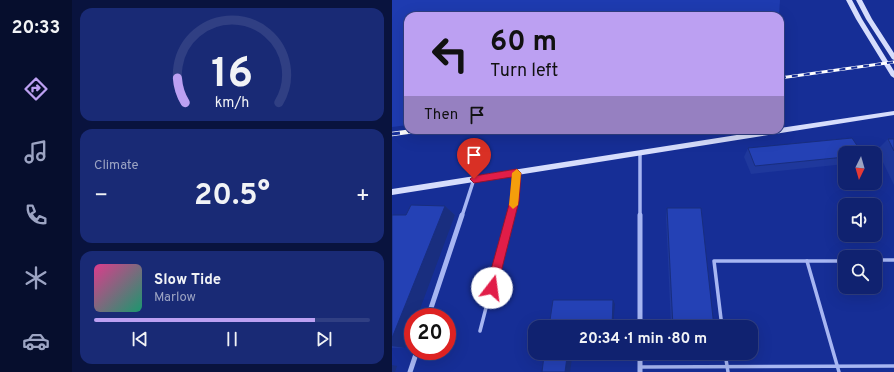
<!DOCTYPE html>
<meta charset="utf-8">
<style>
:root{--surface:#102270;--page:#192a75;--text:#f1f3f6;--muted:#9ca4c3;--line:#303f83;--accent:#bca0f2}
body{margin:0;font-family:Overpass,sans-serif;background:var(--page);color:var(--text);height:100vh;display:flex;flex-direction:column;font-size:15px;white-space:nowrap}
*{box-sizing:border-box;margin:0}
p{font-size:13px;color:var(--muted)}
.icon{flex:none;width:22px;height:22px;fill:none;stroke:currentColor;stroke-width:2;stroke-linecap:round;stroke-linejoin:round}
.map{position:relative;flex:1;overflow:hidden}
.side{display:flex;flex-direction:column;gap:8px;padding:8px;background:#09133e;width:320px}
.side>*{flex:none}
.hud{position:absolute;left:12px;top:12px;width:380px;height:122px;border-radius:12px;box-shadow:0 4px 16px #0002,0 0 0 1px var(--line);background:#bca0f2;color:#111;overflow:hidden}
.needle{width:26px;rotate:185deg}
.controls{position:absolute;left:446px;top:146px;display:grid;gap:8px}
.controls a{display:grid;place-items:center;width:44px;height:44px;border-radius:8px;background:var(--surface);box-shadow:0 4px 16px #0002,0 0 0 1px var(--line);font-size:20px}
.speed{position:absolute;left:12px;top:308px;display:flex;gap:8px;font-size:20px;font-weight:700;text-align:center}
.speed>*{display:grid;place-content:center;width:52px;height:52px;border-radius:50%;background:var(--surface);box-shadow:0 4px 16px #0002,0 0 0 1px var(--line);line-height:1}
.speed .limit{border:6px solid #d22;background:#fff;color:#111}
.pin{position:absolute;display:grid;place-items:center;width:34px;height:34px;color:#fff;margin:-41px -17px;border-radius:50% 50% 50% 0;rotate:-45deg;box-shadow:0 0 4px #0007}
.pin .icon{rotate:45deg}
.me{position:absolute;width:44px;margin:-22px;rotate:15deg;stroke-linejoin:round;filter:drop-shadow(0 0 3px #0008)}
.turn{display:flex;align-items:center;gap:14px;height:84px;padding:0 20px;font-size:18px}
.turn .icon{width:52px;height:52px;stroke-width:2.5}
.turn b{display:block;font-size:28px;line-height:34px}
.then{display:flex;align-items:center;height:38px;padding:0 20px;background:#0003;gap:8px;font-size:15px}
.big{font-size:30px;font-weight:700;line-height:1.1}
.side .widget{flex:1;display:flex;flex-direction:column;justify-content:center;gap:6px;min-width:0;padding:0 14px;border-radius:12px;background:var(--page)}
.side .dial{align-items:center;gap:0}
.dial svg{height:104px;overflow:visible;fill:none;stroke:var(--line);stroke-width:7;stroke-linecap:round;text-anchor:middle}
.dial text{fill:var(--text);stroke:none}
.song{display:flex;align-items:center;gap:12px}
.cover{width:48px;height:48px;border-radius:6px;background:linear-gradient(135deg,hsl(330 70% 55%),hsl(160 70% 35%))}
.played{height:4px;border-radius:2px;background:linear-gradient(90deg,var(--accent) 80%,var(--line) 80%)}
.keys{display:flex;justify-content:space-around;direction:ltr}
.heat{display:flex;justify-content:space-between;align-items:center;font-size:22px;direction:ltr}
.trip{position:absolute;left:136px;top:320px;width:230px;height:40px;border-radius:12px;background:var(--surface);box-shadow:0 4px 16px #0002,0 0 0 1px var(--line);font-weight:700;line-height:40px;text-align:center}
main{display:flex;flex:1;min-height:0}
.tabs{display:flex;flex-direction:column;width:72px;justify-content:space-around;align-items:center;background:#060e2d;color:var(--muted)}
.tabs .icon{width:28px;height:28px}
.tabs .on{color:var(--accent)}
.tabs b{font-size:18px;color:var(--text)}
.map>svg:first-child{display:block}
</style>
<main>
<nav class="tabs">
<b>20:33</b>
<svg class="icon on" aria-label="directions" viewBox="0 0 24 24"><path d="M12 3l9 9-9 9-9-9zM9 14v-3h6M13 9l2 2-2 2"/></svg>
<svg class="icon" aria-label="music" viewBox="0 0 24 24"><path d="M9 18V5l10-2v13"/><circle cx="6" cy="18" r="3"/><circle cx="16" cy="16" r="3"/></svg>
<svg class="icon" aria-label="phone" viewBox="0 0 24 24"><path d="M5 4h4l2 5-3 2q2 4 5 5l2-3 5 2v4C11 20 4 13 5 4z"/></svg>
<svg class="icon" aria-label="climate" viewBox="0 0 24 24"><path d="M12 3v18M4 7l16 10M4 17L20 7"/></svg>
<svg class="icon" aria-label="car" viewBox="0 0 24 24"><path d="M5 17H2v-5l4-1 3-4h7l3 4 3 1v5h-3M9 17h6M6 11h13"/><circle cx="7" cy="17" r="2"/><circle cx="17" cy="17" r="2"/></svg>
</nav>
<section class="side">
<div class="widget dial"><svg viewBox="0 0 100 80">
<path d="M14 69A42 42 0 1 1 86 69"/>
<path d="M14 69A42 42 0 0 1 8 50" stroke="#bca0f2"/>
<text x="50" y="56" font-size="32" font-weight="700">16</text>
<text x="50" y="72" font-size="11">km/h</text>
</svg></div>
<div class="widget"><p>Climate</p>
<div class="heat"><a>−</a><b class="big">20.5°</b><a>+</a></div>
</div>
<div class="widget">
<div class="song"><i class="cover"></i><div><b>Slow Tide</b><p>Marlow</p></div></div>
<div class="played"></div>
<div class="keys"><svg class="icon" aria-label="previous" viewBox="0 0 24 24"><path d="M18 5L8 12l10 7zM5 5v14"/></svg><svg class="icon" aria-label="pause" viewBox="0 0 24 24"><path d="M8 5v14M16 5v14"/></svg><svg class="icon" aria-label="next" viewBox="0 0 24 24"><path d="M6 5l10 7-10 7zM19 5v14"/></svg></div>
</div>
</section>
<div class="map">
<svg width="502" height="372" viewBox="0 0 502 372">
<rect width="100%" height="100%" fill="#162e96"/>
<polygon fill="#1e3bb0" points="0,0 388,0 387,16 16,16 16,125 0,127"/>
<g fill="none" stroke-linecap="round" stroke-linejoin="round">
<polyline stroke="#a7b6f2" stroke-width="3" points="118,216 122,201 125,173"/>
<g stroke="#a7b6f2" stroke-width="3.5">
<polyline points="483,260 502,260"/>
<polyline points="415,261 447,372"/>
<polyline points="330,327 322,261 453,261"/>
<polyline points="88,331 118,215"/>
<polyline points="333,353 336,372"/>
<polyline points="248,367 502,366"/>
</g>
<g stroke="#a7b6f2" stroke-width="3.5">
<polyline points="248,153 248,216"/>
<polyline points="70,216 82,179"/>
</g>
<g stroke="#a7b6f2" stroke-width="5">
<polyline points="248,215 248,327"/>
<polyline points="36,317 70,215"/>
<polyline points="248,353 248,372"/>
<polyline points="18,372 25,351"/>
</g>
<g fill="#d6ddfc" fill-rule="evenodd">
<polygon points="454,0 460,0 470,19 502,71 502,78 499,76 464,19"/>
<polygon points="464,0 470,0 480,19 502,53 502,60 500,59 474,19"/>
<polygon points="502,111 502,115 0,195 0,189 377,130 388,130 388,128"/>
</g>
<g stroke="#fff" stroke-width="3">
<polyline id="rail-far1" points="388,78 502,62"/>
</g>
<g stroke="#fff" stroke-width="4.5">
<polyline id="rail" points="0,134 29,130"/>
</g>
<use href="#rail-far1" stroke="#162e96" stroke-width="2" stroke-dasharray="6" stroke-linecap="butt"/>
<use href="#rail" stroke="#162e96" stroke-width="3" stroke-dasharray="8" stroke-linecap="butt"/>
</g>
<g fill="#1f389c">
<polygon points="496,139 502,139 502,185 485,150"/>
<polygon points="356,148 453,153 453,164 359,174 352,157"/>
<polygon points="53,206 63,215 21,317 21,327 13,348 0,348 0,215 14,215"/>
<polygon points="275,208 322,327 279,327 274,217"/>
</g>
<g fill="#192e7f">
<polygon points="53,206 63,215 25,317 21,317 21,327 13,348 0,346 0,338"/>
<polygon points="221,300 223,304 221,327 220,327"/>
<polygon points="175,357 180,358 178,372 173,372"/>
<polygon points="0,365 5,366 3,372 0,372"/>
</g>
<g fill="#2441b5" stroke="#192e7f">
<polygon points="460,138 470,153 453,153 453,157 363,166 356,148"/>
<polygon points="496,139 502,139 502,151"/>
<polygon points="19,205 53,206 0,338 0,215 14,215"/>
<polygon points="275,208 309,208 322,327 281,327"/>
<polygon points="161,300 221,300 220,327 157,327"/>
<polygon points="152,356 175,357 173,372 150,372"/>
</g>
<polygon fill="#e11d48" stroke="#92132f" points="125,169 129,173 127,201 105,288 104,292 100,293 96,292 94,288 118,201 120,177 82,183 78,179 82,176"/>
<polygon fill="#f59e0b" points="125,169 129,173 126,205 121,209 117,205 120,173"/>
</svg>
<div class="controls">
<a><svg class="needle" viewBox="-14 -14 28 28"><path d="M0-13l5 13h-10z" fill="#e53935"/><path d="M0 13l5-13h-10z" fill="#9ca4c3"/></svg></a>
<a><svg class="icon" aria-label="sound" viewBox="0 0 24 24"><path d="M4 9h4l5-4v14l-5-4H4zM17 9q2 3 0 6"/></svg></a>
<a><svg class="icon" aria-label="search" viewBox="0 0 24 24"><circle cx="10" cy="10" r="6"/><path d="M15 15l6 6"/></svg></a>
</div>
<div class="speed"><div class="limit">20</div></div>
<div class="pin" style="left:82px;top:179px;background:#d93025"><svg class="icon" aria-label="arrive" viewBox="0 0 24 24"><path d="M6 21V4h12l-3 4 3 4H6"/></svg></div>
<svg class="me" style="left:100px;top:288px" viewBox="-20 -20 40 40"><circle r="19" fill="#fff"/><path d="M0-13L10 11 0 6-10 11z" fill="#e11d48"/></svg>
<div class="trip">20:34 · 1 min · 80 m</div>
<div class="hud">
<div class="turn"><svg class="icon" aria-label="left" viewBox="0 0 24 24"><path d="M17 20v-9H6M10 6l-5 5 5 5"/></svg><div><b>60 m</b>Turn left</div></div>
<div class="then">Then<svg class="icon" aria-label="arrive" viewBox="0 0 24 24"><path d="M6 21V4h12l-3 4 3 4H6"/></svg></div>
</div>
</div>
</main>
